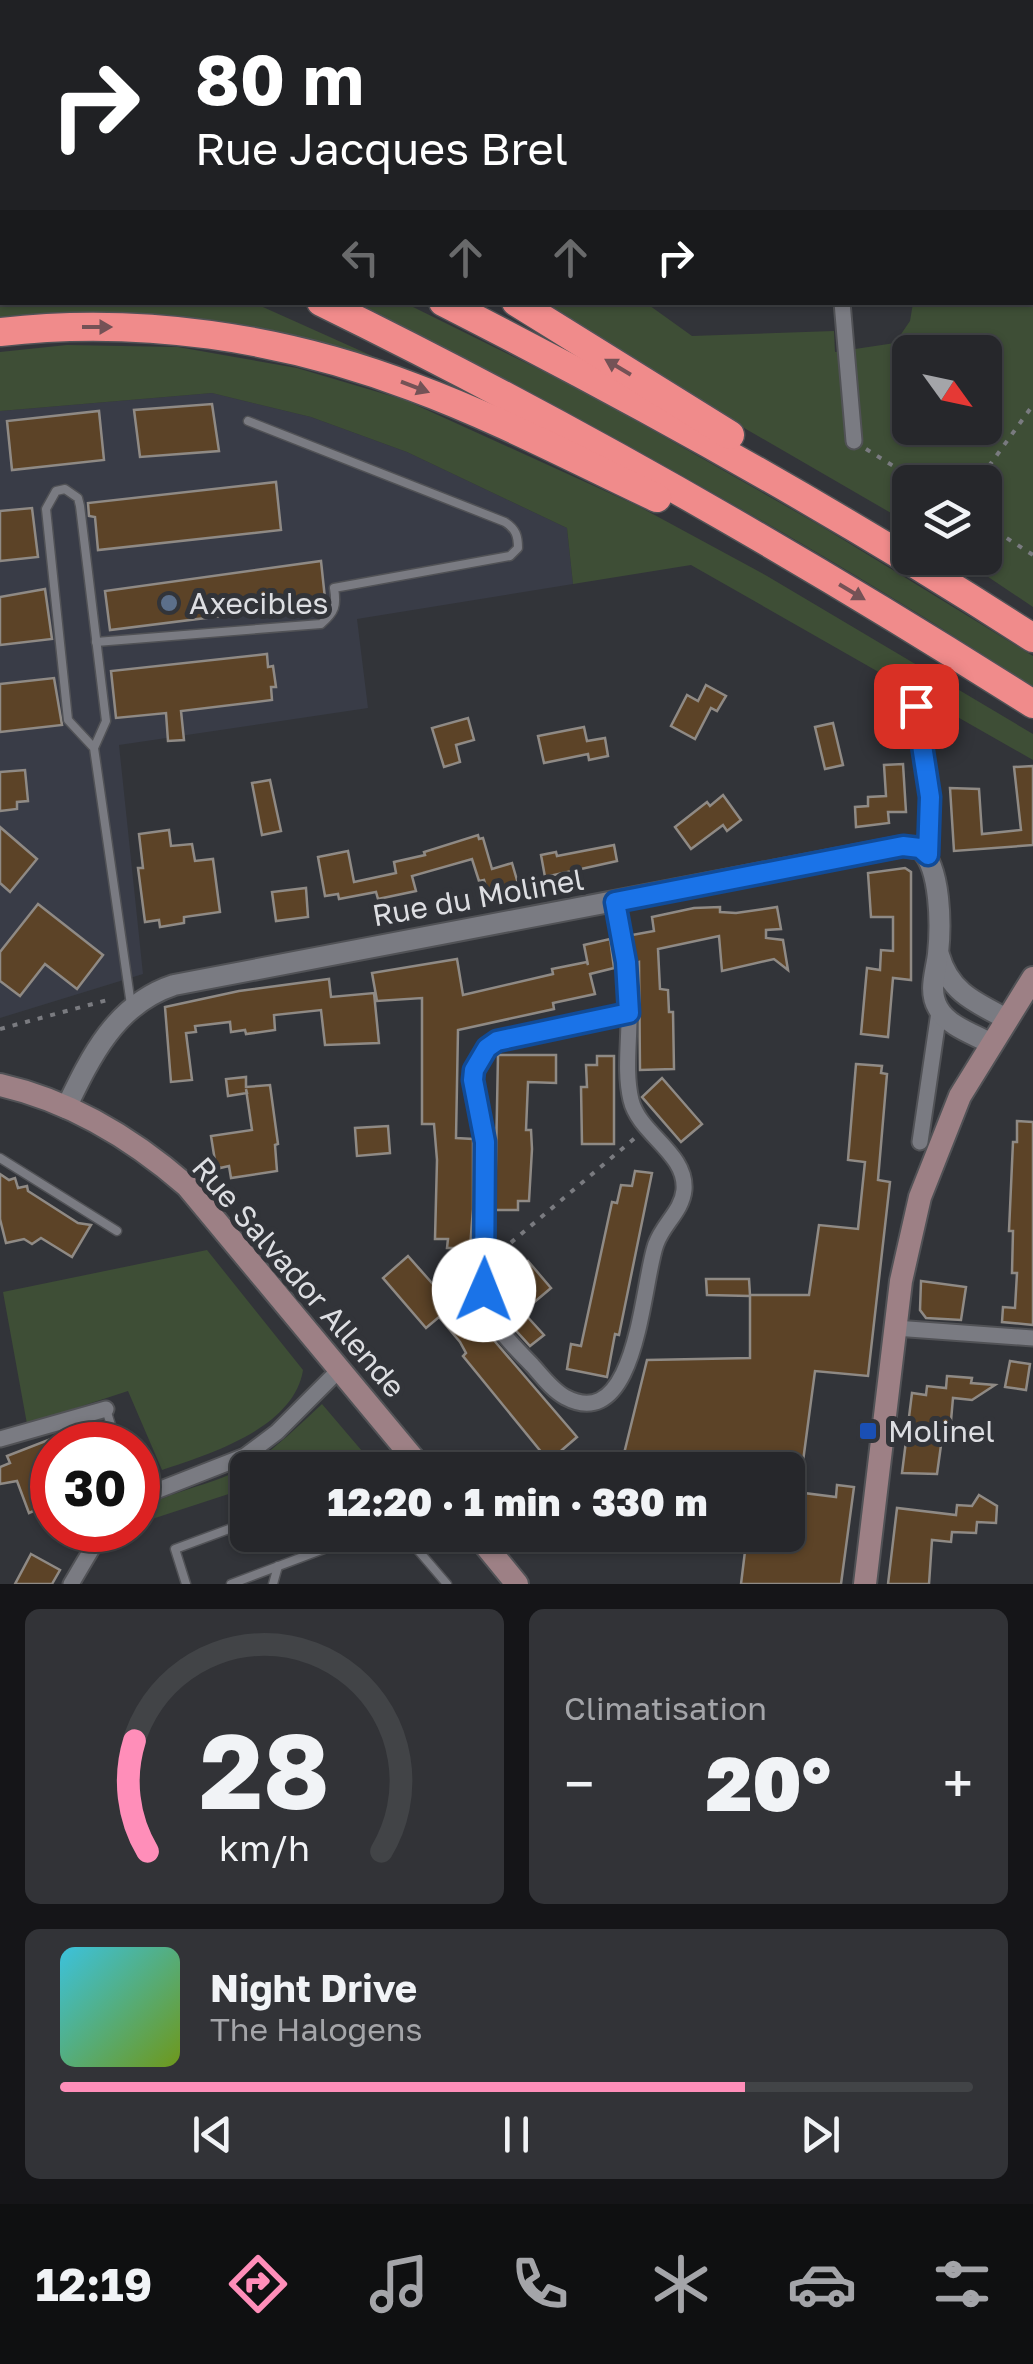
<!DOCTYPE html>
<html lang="fr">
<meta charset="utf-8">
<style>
:root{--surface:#26272b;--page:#323337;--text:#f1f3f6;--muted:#a4a5a9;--line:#424447;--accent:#ff8eb9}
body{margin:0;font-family:"Golos Text",sans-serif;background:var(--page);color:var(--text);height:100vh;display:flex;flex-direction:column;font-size:38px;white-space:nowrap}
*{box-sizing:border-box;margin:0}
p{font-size:32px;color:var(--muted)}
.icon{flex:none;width:55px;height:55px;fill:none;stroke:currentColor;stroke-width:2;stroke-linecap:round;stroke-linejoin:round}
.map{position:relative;height:1584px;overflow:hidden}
.drawer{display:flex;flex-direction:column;gap:25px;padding:25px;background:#151518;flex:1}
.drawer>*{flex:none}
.hud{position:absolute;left:0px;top:0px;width:1035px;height:305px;box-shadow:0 2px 8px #0004,0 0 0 2px var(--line);background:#202124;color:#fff;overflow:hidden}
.needle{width:65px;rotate:123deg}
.tools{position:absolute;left:892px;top:335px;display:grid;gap:20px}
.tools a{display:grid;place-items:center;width:110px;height:110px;border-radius:15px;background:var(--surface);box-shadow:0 2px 8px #0004,0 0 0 2px var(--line);font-size:50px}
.speed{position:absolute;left:30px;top:1422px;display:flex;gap:20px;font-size:50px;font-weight:700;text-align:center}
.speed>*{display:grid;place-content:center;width:130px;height:130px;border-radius:50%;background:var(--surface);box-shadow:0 2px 8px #0004,0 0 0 2px var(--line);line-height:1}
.speed .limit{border:15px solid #d22;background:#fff;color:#111}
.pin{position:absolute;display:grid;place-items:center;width:85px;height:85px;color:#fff;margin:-42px;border-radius:20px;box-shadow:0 5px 15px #0006}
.me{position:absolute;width:110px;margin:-55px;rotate:1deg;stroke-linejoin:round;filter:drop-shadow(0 0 8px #0008)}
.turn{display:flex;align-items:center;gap:35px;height:210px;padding:0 30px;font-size:45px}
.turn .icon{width:130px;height:130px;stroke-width:2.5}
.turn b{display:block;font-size:70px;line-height:85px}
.lanes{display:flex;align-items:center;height:95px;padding:0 30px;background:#0003;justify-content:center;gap:50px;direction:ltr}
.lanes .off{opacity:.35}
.big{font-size:75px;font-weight:800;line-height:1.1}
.drawer .card{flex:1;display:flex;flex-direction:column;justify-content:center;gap:15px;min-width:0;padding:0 35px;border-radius:15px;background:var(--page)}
.drawer .dial{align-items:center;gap:0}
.dial svg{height:260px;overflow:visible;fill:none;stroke:var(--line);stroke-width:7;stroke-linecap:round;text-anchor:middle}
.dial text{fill:var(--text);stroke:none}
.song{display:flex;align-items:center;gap:30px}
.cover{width:120px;height:120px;border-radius:15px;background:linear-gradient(135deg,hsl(190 70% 55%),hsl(80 70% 35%))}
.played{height:10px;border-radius:5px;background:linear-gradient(90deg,var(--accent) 75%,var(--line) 75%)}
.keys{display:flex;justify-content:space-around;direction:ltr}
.heat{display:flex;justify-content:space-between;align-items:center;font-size:55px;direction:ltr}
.drawer .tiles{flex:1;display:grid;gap:25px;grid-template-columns:1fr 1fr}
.card:last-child{grid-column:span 2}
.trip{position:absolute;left:230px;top:1452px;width:575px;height:100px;border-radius:15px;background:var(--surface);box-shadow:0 2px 8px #0004,0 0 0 2px var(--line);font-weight:800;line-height:100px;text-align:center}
.tab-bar{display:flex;height:160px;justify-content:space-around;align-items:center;background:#0f1011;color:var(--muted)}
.tab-bar .icon{width:70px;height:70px}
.tab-bar .selected{color:var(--accent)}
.tab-bar b{font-size:45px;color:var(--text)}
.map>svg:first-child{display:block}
</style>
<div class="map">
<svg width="1033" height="1584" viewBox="0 0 1033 1584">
<rect width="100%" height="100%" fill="#323439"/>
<polygon fill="#393c47" points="212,393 311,417 407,452 567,528 573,584 357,619 368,708 119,745 143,974 0,1018 0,411"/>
<g fill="#3e4e36" fill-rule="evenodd">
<polygon points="0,187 2,302 254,303 399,368 270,331 91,313 0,319"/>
<path d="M1033 232V607L960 558H985V482H910V524L694 399 545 303H646L692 336 834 331 835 352 895 343 910 321 913 303 1032 302ZM910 352H985V428H910Z"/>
<path d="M358 303H405L587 393 821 526 1033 656V687C817 545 588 421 358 303Z"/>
<polygon points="67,345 178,347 297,368 405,400 638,506 767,576 1033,734 1033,760 691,565 573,584 567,528 407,452 311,417 212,393 0,411 0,352"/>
<path d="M207 1250 303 1370C294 1428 210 1454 162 1470L128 1391 27 1424 3 1292Z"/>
<path d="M322 1404 362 1451 303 1470H248L247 1488 146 1521 138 1510C171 1491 208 1486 242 1469 272 1453 297 1427 322 1404Z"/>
</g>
<g fill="#5c4327" stroke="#8f8a85" stroke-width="2.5">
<polygon points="212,404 219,451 140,457 134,410"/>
<polygon points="99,411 104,460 12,470 7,421"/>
<polygon points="276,482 281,530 98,550 95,517 89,516 88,503"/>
<polygon points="32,508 38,557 0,561 0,511"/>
<polygon points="321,561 326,608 255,616 254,612 110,630 105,591"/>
<polygon points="45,589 52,639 0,645 0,597"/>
<polygon points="267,654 268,667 273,666 276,687 271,687 272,700 181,711 184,740 168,741 166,713 116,718 111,671"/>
<polygon points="54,678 62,725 0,732 0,684"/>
<polygon points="706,685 726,696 717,711 711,708 695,739 671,726 687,695 698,701"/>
<polygon points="468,718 474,740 456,745 460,762 444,767 432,728"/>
<polygon points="833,723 843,765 825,769 815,727"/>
<polygon points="584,727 587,741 605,738 608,756 589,760 588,754 544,763 538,736"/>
<polygon points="903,764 906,812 888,812 889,823 856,827 855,807 868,806 868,797 886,796 884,765"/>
<polygon points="1033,766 1033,845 954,851 950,788 979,789 982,834 1021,830 1014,767"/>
<polygon points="25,770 28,801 17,802 17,809 0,811 0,772"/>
<polygon points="270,780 281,831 262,835 252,783"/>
<polygon points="723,795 741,820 727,831 723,825 691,849 675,827 707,802 710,806"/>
<polygon points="0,827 37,859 10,892 0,883"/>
<polygon points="169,830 171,846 192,844 195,861 213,859 220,912 184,917 184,923 160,927 159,920 145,922 138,868 143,868 139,834"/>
<polygon points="478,835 479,839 483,838 492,869 512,863 521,894 490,900 484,880 479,881 472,859 412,876 416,891 378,899 376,892 339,899 338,894 325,896 318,857 348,851 354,882 396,873 394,862 425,855 424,852"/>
<polygon points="614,845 617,861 545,877 541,855 556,852 557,856"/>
<polygon points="905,868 911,872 911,980 893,978 888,1037 861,1034 867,968 880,970 881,950 893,951 893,917 871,917 868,873"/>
<polygon points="306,888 308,917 276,921 272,892"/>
<polygon points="38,904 103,955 77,989 45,964 20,996 0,981 0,952"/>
<polygon points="720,907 720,912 736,913 777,907 781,929 766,930 766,938 783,940 788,970 774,959 722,971 719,936 658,949 660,989 668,990 669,1012 673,1012 674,1069 640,1070 639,962 636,963 632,935 654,931 652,917 694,908"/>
<polygon points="610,939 614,968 590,974 595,994 553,1003 554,1009 458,1030 456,1138 473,1139 473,1209 470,1248 447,1248 448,1239 435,1239 437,1160 434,1124 422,1124 422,998 377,1001 372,973 457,959 463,995 553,974 552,969 587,962 588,965 584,945"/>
<polygon points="329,979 331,997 374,993 379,1043 325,1045 321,1010 274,1015 275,1030 246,1034 245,1030 231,1032 230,1022 195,1026 196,1032 186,1033 192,1080 171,1082 165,1007 239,991"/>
<polygon points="498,1055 556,1055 556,1083 528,1082 526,1130 531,1130 532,1149 529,1201 518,1201 518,1210 495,1210"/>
<polygon points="597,1056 614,1056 614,1144 582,1144 581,1087 587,1087 586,1065 597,1065"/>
<polygon points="856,1064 882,1066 881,1073 887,1074 878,1180 890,1182 868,1376 815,1371 802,1469 788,1480 788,1470 620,1470 647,1360 750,1358 750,1296 707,1295 706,1279 749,1279 750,1295 809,1295 819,1225 858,1229 865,1162 848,1160"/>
<polygon points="246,1077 246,1087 270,1085 278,1144 275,1145 277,1171 231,1178 229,1166 220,1168 215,1161 211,1136 252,1130 246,1089 247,1093 228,1096 226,1079"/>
<polygon points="662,1078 702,1124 681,1142 642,1097"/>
<polygon points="1017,1121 1033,1122 1033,1325 1002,1322 1003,1307 1015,1308 1017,1273 1012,1273 1013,1231 1009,1231 1013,1142 1017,1142"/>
<polygon points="388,1126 390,1153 357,1156 355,1128"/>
<polygon points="635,1171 652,1173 619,1335 615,1334 607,1377 567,1369 571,1344 581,1346 612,1202 617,1203 621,1185 632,1186"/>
<polygon points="0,1174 9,1180 15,1178 18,1188 27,1186 28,1191 78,1223 91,1225 72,1257 41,1238 32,1244 24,1239 6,1243 0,1219"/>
<polygon points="408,1256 462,1317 467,1312 492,1338 577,1437 562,1450 579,1470 556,1470 463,1356 466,1353 460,1342 439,1317 426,1328 383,1278"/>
<polygon points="528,1261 551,1288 525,1310 499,1278 515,1263 520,1268"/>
<polygon points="921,1281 966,1287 961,1320 926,1318 920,1310"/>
<polygon points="523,1312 544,1335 530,1346 510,1324"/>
<polygon points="1010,1361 1030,1364 1026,1390 1005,1387"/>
<polygon points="947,1376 972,1378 971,1383 995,1385 972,1400 953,1398 950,1432 943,1431 937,1474 902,1473 912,1393 926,1395 927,1386 946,1388"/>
<polygon points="79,1428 86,1445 52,1445 52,1503 29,1513 17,1481 0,1484 0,1467 10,1463 7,1456"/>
<polygon points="837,1485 854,1487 841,1584 741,1584 747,1535 788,1535 788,1491 836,1497"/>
<polygon points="979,1495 997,1506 996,1523 977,1522 976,1533 952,1532 951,1542 932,1540 929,1584 888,1584 897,1508 956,1515 957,1505 972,1506"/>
<polygon points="31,1554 60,1570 52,1584 15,1584"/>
</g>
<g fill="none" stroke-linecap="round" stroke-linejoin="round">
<g stroke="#515256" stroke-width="11">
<g id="service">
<polyline points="1032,230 1033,230"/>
<polyline points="1032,245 1033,246"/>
<polyline points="1032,272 1033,272"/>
<path d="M96 642 321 624C335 612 337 606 334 588L510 556 518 548C518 536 516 529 505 522L248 421"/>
<polyline points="94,748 68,720 46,509 56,491 65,489 78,498 80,506 106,721 94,748 131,1005"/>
<polyline points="0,1158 117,1231"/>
<polyline points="106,1409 117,1445"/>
<polyline points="405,1535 447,1584"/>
<polyline points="186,1584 175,1549 248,1522"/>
<polyline points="231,1584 361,1535"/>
<polyline points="273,1584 278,1566"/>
</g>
</g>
<g stroke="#515256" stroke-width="19">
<g id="minor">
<polyline points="809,0 809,2"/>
<polyline points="978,2 980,0"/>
<polyline points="842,302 854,441"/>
<polyline points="916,706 930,797 928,855"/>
<path d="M615 902C621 938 628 972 629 1008 630 1038 624 1071 631 1100 639 1134 687 1153 684 1190 682 1211 663 1224 656 1244 642 1281 638 1436 565 1397 552 1390 542 1376 532 1365 512 1344 485 1320 484 1290V1130L473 1093V1080L479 1058 497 1041 629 1013"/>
<polyline points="920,1142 939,1012"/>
<polyline points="895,1328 1033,1338"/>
<polyline points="0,1439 106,1409"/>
<polyline points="138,1498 245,1456 277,1432 340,1369"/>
<polyline points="71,1584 103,1530"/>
</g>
</g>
<g stroke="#515256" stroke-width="24">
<g id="tertiary">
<path d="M939 955C949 991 974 1002 1005 1018"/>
<path d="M66 1108C91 1056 116 1004 174 985L903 846 920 849C941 867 941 926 938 954 936 972 928 991 938 1008 948 1026 973 1034 990 1043"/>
</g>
</g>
<g stroke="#515256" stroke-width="26">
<g id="secondary">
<path d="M0 1085C71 1101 133 1139 187 1186L423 1470"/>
<polyline points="477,1535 517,1584"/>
<polyline points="865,1584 901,1281 920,1197 960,1096 1033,978"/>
</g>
</g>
<g stroke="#515256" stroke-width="29">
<g id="trunk">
<polyline points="64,2 67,0"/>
<polyline points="105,2 107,0"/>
<polyline points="0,70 2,67"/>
<polyline points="0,112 2,109"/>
</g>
</g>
<g stroke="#515256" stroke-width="31">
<g id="motorway">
<polyline points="301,0 302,2"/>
<polyline points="0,90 2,91"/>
<polyline points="0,151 2,152"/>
<path d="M321 302C566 422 803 558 1033 704"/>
<path d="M443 302C645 405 843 515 1033 638"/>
<polyline points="516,302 730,435"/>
<path d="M0 332C139 316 283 337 413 387 497 418 576 460 657 498"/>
</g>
</g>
<g stroke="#7a7b80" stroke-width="4" stroke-dasharray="5 8" stroke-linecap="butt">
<polyline points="866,449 919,482"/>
<polyline points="989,466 1033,405"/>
<polyline points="985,524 1033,555"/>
<polyline points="0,1029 111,999"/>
<polyline points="501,1251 635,1138"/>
</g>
<use href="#service" stroke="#7a7b82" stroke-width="8"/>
<use href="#minor" stroke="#7a7b82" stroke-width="15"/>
<use href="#tertiary" stroke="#7a7b82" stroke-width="20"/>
<use href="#secondary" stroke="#9d8085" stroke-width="22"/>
<use href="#trunk" stroke="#d88889" stroke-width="25"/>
<use href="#motorway" stroke="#f08b8b" stroke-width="28"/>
</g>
<defs><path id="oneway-solid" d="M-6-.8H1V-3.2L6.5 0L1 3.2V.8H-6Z" transform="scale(2.5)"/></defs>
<g fill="#745256">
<use href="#oneway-solid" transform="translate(97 327)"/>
<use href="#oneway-solid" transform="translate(618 367) rotate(-149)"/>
<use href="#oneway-solid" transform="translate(415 387) rotate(21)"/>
<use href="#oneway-solid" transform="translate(852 592) rotate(31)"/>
</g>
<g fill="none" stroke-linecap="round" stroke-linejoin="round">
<g stroke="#114b97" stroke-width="25">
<polyline id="route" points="484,1290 485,1142 473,1080 474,1070 487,1048 497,1041 629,1013 626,962 615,902 903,846 920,848 928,855 930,797 916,706"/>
</g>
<use href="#route" stroke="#1a73e8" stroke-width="18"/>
</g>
<circle fill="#5c6f8a" stroke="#323439" stroke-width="4" cx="169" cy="603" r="10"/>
<rect fill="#1a4fb4" stroke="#323439" stroke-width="4" x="858" y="1421" width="20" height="20" rx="5"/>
<g text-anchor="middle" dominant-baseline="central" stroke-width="10" stroke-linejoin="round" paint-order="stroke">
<g font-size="30" fill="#dddee2" stroke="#323439" text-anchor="start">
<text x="189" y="603">Axecibles</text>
<text x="888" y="1431">Molinel</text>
</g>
<g font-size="30" fill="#dddee2" stroke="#323439">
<text transform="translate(478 897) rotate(-10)">Rue du Molinel</text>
<text transform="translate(299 1277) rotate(49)">Rue Salvador Allende</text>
</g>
</g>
</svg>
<div class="tools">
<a><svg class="needle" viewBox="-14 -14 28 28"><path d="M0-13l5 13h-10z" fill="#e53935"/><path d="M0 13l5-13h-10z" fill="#a4a5a9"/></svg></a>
<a><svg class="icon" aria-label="layers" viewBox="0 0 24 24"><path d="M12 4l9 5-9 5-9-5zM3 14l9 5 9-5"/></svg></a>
</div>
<div class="speed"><div class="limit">30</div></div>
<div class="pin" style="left:916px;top:706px;background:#d93025"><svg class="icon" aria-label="arrive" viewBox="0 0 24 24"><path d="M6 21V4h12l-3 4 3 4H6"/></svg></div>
<svg class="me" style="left:484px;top:1290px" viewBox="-20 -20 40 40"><circle r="19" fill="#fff"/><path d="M0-13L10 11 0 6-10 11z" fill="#1a73e8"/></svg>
<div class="trip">12:20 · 1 min · 330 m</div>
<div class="hud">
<div class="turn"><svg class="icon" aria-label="right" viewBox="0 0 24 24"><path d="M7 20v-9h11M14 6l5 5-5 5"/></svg><div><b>80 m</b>Rue Jacques Brel</div></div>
<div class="lanes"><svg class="icon off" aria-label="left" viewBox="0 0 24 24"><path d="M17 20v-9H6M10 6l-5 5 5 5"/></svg><svg class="icon off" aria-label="ahead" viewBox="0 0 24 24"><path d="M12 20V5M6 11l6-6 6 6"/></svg><svg class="icon off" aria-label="ahead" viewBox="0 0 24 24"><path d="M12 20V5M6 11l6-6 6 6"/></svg><svg class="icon" aria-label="right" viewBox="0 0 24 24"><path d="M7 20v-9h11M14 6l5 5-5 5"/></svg></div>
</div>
</div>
<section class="drawer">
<div class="tiles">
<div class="card dial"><svg viewBox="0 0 100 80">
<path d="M14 69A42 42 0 1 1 86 69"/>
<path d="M14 69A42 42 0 0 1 10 35" stroke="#ff8eb9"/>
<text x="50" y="56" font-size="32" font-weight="700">28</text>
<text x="50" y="72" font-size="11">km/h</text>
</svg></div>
<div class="card"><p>Climatisation</p>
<div class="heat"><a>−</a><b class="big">20°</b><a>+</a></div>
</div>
<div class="card">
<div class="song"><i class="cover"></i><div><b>Night Drive</b><p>The Halogens</p></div></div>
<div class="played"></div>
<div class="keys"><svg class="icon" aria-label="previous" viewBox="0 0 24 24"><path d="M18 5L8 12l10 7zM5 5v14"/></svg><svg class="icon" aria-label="pause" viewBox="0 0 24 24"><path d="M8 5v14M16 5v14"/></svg><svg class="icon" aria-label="next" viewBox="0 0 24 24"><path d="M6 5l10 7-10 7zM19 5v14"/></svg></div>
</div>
</div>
</section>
<nav class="tab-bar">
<b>12:19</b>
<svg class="icon selected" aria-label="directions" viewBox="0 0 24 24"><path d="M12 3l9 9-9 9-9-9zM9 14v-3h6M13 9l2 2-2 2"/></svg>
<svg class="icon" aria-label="music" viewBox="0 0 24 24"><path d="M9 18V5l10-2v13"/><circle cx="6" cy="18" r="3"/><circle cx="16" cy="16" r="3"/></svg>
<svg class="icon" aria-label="phone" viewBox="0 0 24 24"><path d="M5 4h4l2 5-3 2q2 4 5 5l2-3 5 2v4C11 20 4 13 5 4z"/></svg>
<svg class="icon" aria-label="climate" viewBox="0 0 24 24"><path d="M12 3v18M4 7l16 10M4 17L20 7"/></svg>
<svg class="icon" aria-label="car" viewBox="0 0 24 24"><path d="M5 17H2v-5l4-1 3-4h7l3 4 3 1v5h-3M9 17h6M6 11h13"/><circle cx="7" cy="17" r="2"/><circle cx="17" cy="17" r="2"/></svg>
<svg class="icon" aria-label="filters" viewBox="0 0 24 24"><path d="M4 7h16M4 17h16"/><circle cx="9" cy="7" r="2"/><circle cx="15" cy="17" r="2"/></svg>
</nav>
